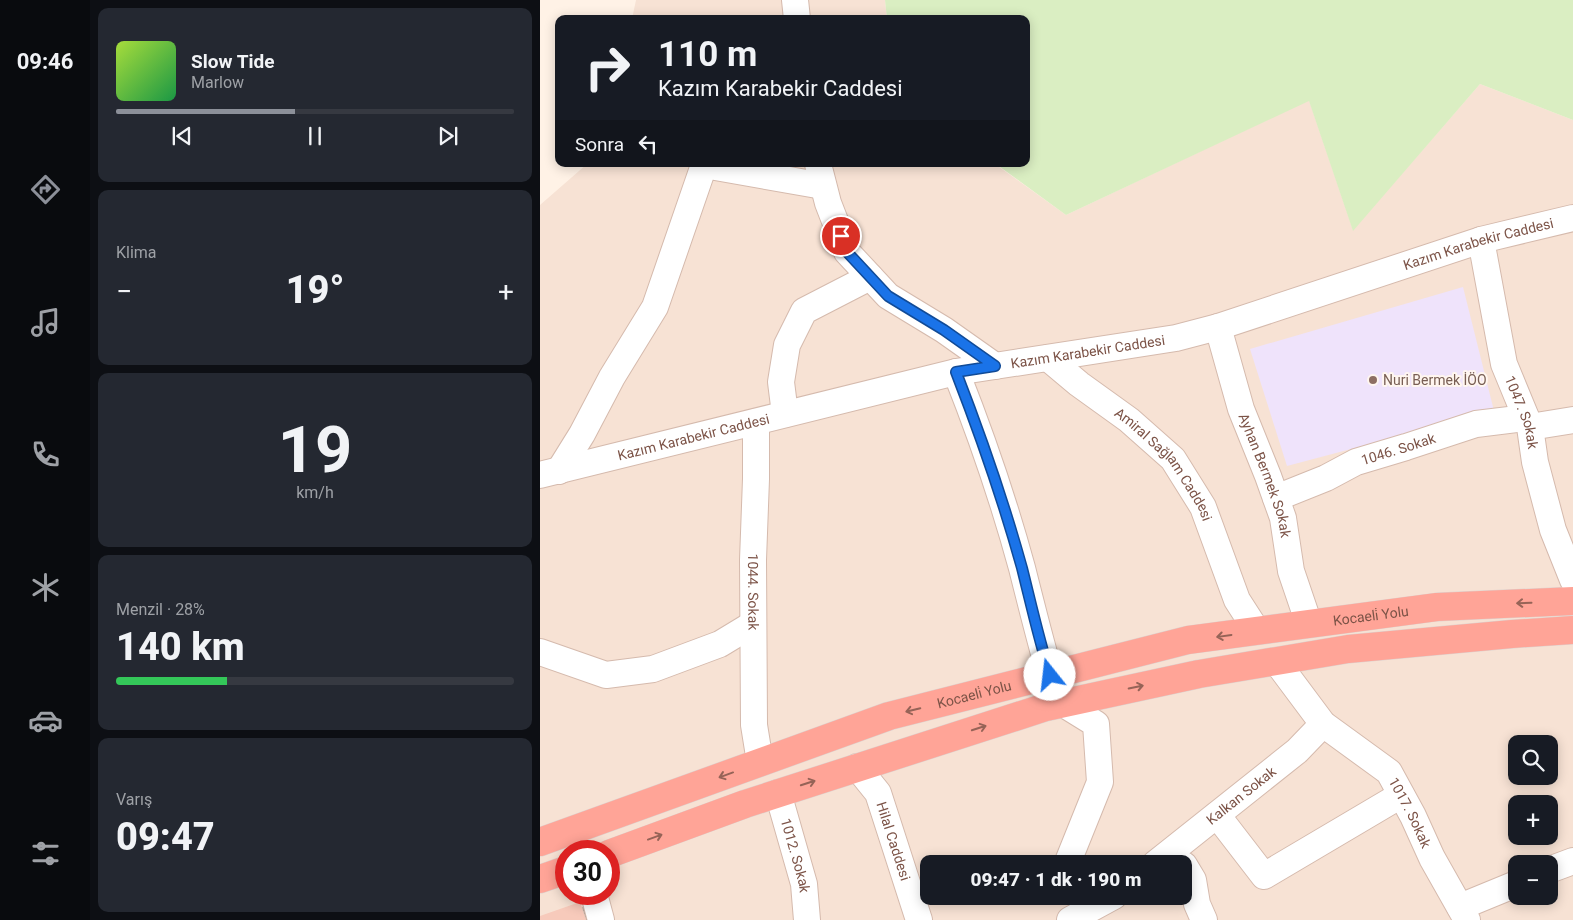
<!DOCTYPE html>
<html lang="tr">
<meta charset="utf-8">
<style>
:root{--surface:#171b24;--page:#242831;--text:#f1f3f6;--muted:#9ea1a6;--line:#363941;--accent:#8c9099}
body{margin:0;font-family:Roboto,sans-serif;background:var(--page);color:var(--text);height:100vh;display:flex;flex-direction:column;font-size:19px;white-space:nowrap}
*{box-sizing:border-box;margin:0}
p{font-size:16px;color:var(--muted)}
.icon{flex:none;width:28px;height:28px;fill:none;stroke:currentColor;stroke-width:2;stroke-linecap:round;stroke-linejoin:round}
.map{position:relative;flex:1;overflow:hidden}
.details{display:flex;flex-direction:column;gap:8px;padding:8px;background:#0d0f14;width:450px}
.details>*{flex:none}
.banner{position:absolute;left:15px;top:15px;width:475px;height:152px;border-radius:10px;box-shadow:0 2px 12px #0003;background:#171b24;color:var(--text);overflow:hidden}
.controls{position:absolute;left:968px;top:735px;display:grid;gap:10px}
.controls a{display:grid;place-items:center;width:50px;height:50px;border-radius:10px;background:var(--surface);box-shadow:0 2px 12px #0003;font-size:25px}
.speed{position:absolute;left:15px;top:840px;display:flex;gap:10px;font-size:25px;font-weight:700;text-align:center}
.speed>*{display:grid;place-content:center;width:65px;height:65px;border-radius:50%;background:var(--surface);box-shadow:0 2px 12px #0003;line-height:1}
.speed .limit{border:8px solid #d22;background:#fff;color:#111}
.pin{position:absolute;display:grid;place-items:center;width:42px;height:42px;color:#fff;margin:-21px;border:2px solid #fff;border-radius:50%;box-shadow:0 1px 5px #0007}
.me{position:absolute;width:55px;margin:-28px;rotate:344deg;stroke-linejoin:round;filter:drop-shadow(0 0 4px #0008)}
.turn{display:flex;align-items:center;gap:18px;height:105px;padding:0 20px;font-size:22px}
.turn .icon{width:65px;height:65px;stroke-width:2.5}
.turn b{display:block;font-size:35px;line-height:42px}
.then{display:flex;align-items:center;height:48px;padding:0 20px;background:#0003;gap:10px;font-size:19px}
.big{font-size:38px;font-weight:800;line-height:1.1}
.details .tile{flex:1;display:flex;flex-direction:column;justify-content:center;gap:8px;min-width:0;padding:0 18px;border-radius:10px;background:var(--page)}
.details .dial{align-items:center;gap:0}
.dial b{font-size:65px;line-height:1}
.song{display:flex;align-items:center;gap:15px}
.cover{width:60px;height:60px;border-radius:8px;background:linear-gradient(135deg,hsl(80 70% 55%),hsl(140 70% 35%))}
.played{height:5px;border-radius:2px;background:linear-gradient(90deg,var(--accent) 45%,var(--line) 45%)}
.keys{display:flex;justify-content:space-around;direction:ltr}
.heat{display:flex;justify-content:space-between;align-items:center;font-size:28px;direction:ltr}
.charge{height:8px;border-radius:4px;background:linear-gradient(90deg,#34c759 28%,var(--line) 0)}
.trip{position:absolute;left:380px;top:855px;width:272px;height:50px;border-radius:10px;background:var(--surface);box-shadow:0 2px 12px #0003;font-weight:800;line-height:50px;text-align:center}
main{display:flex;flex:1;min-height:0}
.dock{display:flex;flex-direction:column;width:90px;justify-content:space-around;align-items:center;background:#090b0e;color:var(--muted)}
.dock .icon{width:35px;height:35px}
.dock .active{color:var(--accent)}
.dock b{font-size:22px;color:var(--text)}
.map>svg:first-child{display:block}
</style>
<main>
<nav class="dock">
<b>09:46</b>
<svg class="icon active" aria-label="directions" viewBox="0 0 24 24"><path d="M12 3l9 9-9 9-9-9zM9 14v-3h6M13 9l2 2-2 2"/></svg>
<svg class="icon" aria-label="music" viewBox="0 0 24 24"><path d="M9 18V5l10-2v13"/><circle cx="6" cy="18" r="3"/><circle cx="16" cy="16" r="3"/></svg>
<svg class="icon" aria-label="phone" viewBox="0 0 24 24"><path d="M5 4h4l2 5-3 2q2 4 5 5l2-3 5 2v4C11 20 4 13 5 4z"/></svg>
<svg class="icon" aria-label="climate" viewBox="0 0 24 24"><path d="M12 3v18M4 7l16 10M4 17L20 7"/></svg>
<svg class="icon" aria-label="car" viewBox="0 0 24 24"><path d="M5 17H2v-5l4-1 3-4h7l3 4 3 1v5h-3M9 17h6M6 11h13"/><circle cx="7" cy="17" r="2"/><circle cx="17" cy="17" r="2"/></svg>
<svg class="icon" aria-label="filters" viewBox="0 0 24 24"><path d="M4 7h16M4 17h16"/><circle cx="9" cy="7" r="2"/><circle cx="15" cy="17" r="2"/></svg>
</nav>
<section class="details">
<div class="tile">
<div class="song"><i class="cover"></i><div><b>Slow Tide</b><p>Marlow</p></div></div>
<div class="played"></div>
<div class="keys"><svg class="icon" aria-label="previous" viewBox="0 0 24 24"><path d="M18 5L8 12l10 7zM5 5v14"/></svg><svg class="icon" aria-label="pause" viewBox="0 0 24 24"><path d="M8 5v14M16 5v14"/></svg><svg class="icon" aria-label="next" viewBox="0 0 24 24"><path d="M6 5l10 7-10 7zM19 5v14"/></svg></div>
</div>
<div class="tile"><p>Klima</p>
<div class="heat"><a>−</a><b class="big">19°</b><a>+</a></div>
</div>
<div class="tile dial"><b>19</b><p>km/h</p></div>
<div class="tile"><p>Menzil · 28%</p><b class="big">140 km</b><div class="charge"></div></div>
<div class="tile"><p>Varış</p><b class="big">09:47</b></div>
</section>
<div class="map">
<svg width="1033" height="920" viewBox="0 0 1033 920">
<defs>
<filter id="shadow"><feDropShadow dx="4.5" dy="4.5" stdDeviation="0" flood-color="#0004"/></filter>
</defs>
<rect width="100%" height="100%" fill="#fff2e6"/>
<g fill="#f7e2d4" fill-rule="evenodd">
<polygon points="96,0 345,0 347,19 92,19"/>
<path d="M940 84 1033 120V920H0V205L47 164H455L526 215 769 100 813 230ZM976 744H1009V776H976ZM976 804H1009V836H976ZM26 851H69V894H26ZM389 864H644V896H389ZM976 864H1009V896H976Z"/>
</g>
<polygon fill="#efe3fb" points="923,287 954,411 747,466 710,349"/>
<polygon fill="#daeec2" points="345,0 1033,0 1033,120 940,84 813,231 769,101 526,215 456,164 486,164 486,19 347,19"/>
<polygon fill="#f7cabb" filter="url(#shadow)" points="40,902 46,920 0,920 0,916"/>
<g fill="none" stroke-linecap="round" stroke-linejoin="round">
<g stroke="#d5baad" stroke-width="28">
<g id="minor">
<polyline points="255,0 257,19"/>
<polyline points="278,164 288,203 307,252 348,296 404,330 455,366"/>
<path id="s1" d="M941 240 964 364 990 427 995 462 1013 530 1033 580"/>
<path id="s2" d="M678 327 701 409 728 476 743 518 751 571 769 624"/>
<path id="s3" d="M508 358 539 384 589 420 633 459 663 507 697 600 717 631"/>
<path d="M416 372C441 435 464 502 482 568 491 604 500 640 510 675"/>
<polyline points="245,414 241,382 247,345 264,311 330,277"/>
<path id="s4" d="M216 422V479L213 560 214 725 220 762"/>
<polyline points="990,427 1033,420"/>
<polyline points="19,471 42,434 72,377 115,307 164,165 283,186"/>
<path id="s5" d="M0 475 416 372 636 338 678 327 941 240 1033 218"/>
<path id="s6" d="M736 498 786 478 816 462 866 447 936 424 986 418"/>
<polyline points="0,652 66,675 113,669 180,644 213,624"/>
<path id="s7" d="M736 661 783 724 849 772 873 816 892 858 927 920"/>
<polyline points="522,703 556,724 560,782 527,864"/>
<path id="s8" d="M317 767 338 793 379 920"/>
<path id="s9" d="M238 793 264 884 267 920"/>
<polyline points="677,815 724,876 861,795"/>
<path id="s10" d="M615 864 757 751 783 724"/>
<polyline points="644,865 653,880 657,904 664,920"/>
<polyline points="1009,870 1033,861"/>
<polyline points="54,894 61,920"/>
<polyline points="920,907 976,884"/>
<polyline points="530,920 574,896"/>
</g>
</g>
<g stroke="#ddd2cf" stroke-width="29">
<g id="highway">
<path id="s11" d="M0 842 349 716 648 640 897 607 1033 601"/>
<polyline points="69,854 205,804 506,707 659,674 808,649 972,634 1033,630"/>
<polyline points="0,879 26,870"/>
</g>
</g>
<use href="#minor" stroke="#fff" stroke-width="26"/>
<use href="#highway" stroke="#ffa497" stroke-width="28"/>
</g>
<defs><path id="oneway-shaft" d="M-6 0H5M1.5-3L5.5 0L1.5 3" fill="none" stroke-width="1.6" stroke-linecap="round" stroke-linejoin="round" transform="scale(1.25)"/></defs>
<g stroke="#966357">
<use href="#oneway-shaft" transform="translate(984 603) rotate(178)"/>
<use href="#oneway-shaft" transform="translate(684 636) rotate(172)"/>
<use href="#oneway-shaft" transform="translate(596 687) rotate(-12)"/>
<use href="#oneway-shaft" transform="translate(373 710) rotate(166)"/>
<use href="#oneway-shaft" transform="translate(439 728) rotate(-18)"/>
<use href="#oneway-shaft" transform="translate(186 775) rotate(160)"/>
<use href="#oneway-shaft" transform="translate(268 783) rotate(-18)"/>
<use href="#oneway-shaft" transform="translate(115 837) rotate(-20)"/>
</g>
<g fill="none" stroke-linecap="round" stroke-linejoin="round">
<g stroke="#114b97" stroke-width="12">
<path id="route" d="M301 236 307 252 348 296 404 330 455 366 416 372C440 434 464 503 482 568 491 604 499 640 510 675"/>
</g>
<use href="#route" stroke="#1a73e8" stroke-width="9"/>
</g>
<circle fill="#8d6e63" stroke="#fff6ef" stroke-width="2" cx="833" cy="380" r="5"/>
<g text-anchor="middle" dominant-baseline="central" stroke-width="4" stroke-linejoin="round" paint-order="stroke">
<g font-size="14" fill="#7c5347" stroke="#fff6ef">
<text stroke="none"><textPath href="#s5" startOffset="968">Kazım Karabekir Caddesi</textPath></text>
<text stroke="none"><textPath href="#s5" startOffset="562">Kazım Karabekir Caddesi</textPath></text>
<text stroke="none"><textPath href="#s1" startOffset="178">1047. Sokak</textPath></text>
<text stroke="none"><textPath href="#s5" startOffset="158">Kazım Karabekir Caddesi</textPath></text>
<text stroke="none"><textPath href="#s6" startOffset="132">1046. Sokak</textPath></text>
<text stroke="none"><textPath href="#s3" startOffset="159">Amiral Sağlam Caddesi</textPath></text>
<text stroke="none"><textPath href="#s2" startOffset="156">Ayhan Bermek Sokak</textPath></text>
<text stroke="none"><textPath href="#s4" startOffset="170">1044. Sokak</textPath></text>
<text stroke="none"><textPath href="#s11" startOffset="864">Kocaeli̇ Yolu</textPath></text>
<text stroke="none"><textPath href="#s11" startOffset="459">Kocaeli̇ Yolu</textPath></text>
<text stroke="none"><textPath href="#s10" startOffset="110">Kalkan Sokak</textPath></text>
<text stroke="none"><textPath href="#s7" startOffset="206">1017. Sokak</textPath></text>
<text stroke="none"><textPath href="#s8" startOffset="84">Hilal Caddesi</textPath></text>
<text stroke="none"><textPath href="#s9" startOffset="65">1012. Sokak</textPath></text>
</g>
<g font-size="14" fill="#785e54" stroke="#fff6ef" text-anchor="start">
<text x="843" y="380">Nuri Bermek İÖO</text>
</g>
</g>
</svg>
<div class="controls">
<a><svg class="icon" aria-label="search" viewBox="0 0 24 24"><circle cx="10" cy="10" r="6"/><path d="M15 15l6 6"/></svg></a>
<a>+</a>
<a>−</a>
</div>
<div class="speed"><div class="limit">30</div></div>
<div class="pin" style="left:301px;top:236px;background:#d93025"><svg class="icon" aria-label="arrive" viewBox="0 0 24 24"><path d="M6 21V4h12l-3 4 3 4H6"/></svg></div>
<svg class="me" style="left:510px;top:675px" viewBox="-20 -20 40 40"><circle r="19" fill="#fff"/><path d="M0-13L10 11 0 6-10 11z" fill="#1a73e8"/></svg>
<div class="trip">09:47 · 1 dk · 190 m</div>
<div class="banner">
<div class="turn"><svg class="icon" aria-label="right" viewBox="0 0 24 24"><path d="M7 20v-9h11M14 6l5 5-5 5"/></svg><div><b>110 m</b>Kazım Karabekir Caddesi</div></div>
<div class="then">Sonra<svg class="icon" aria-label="left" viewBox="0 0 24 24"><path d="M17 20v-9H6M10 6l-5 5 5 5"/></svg></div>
</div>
</div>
</main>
